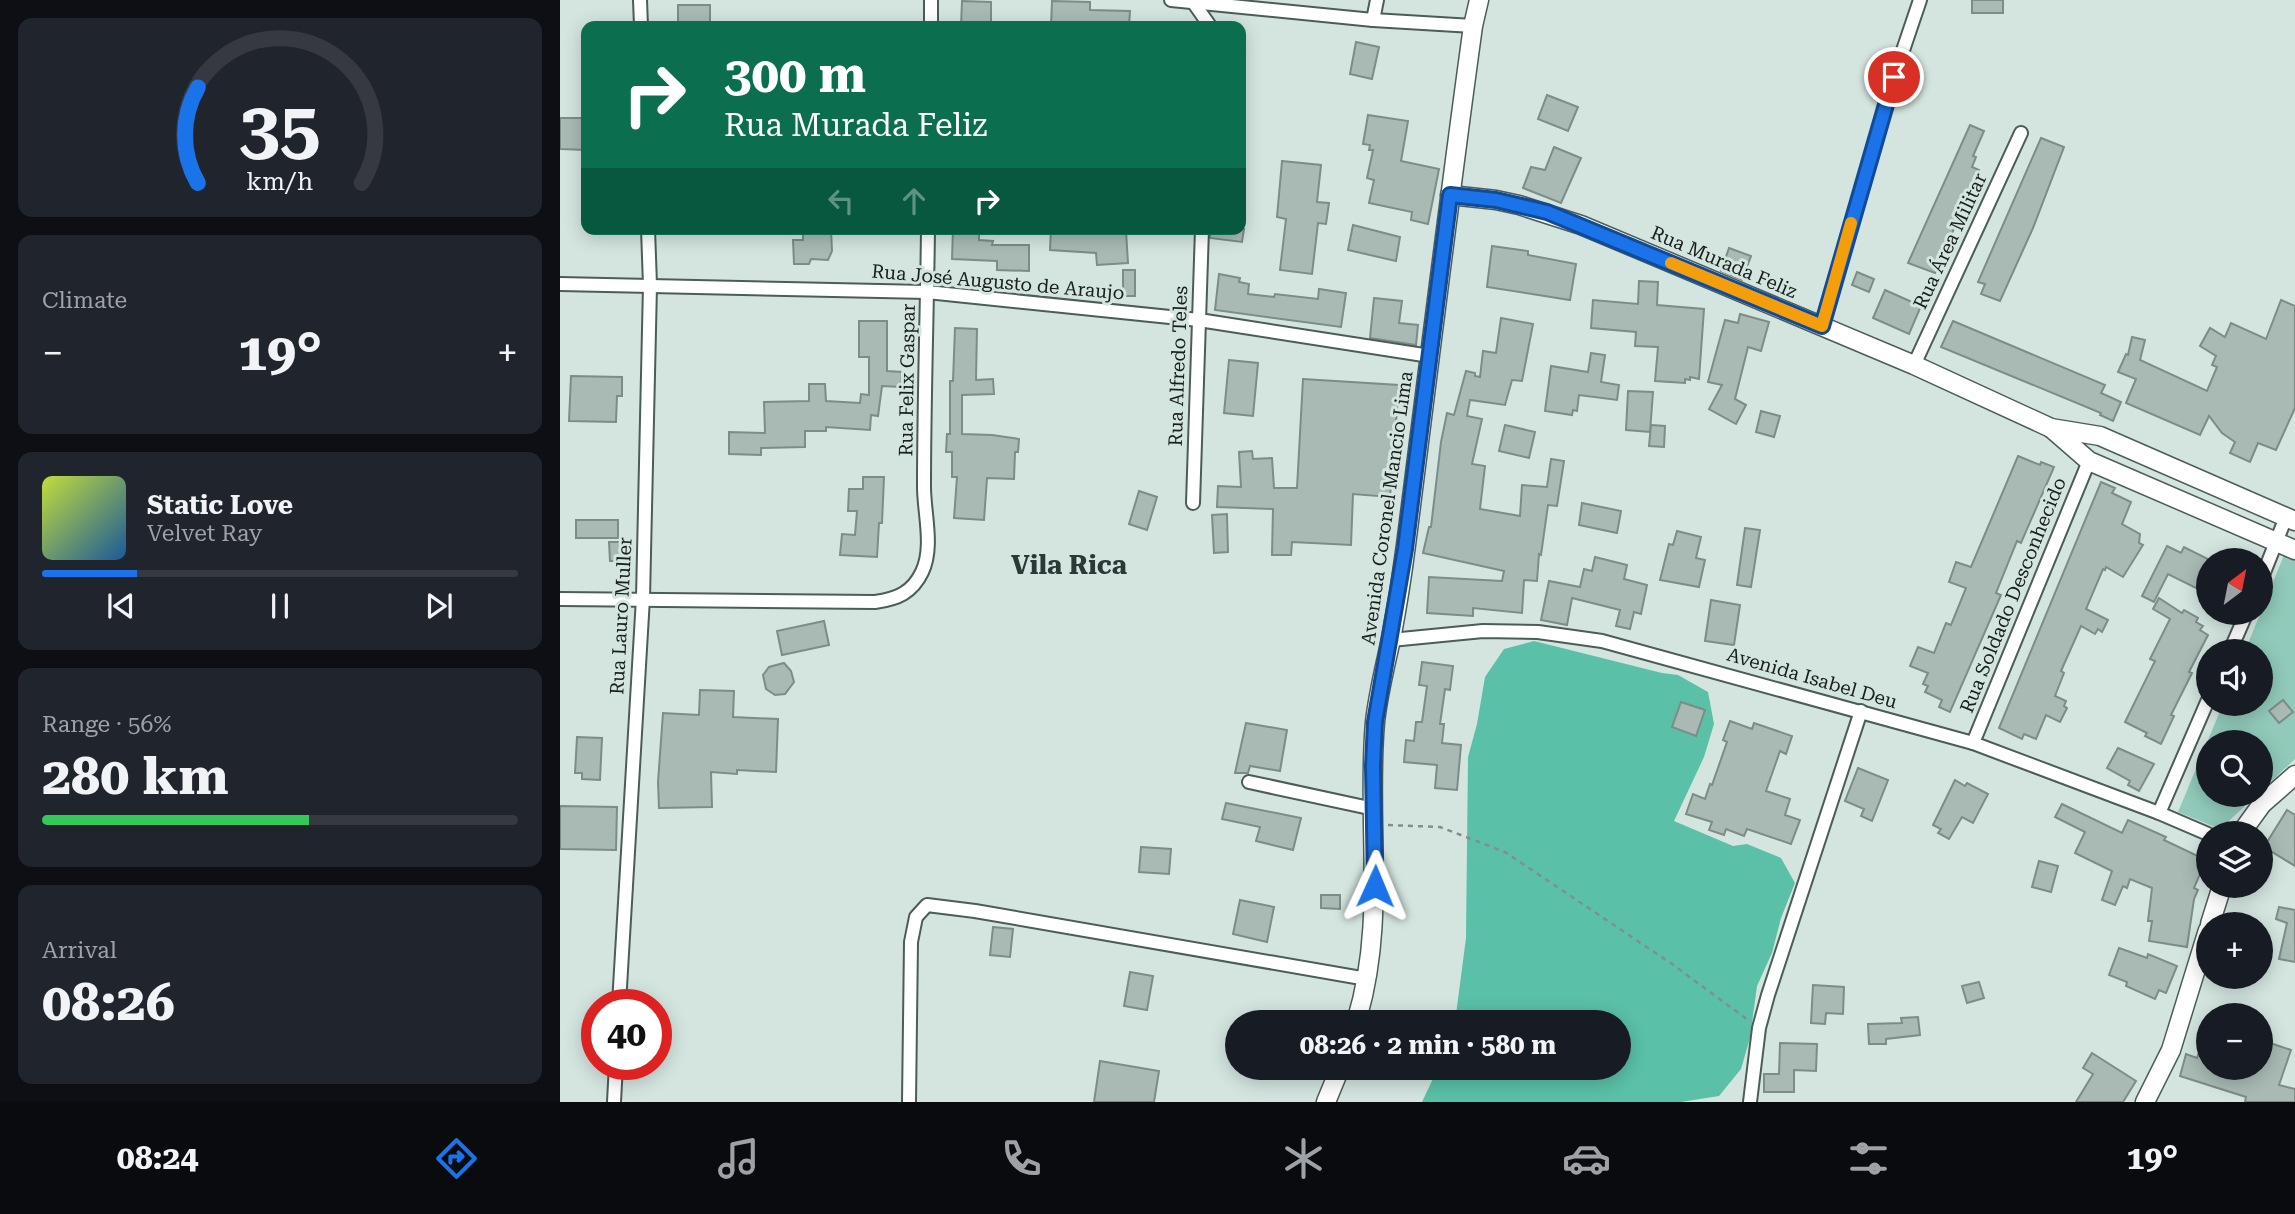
<!DOCTYPE html>
<meta charset="utf-8">
<style>
:root{--surface:#171b24;--page:#20242c;--text:#f1f3f6;--muted:#9ea1a6;--line:#363941;--accent:#1a73e8}
body{margin:0;font-family:"Roboto Serif",serif;background:var(--page);color:var(--text);height:100vh;display:flex;flex-direction:column;font-size:26px;white-space:nowrap}
*{box-sizing:border-box;margin:0}
p{font-size:23px;color:var(--muted)}
.icon{flex:none;width:38px;height:38px;fill:none;stroke:currentColor;stroke-width:2;stroke-linecap:round;stroke-linejoin:round}
.map{position:relative;flex:1;overflow:hidden}
.panel{display:flex;flex-direction:column;gap:18px;padding:18px;background:#0d0f14;width:560px}
.panel>*{flex:none}
.hud{position:absolute;left:21px;top:21px;width:665px;height:214px;border-radius:14px;box-shadow:0 4px 18px #0003;background:#0b6e4f;color:#fff;overflow:hidden}
.needle{width:46px;rotate:32deg}
.fabs{position:absolute;left:1636px;top:548px;display:grid;gap:14px}
.fabs a{display:grid;place-items:center;width:77px;height:77px;border-radius:50%;background:var(--surface);box-shadow:0 4px 18px #0003;font-size:35px}
.speed{position:absolute;left:21px;top:989px;display:flex;gap:14px;font-size:35px;font-weight:700;text-align:center}
.speed>*{display:grid;place-content:center;width:91px;height:91px;border-radius:50%;background:var(--surface);box-shadow:0 4px 18px #0003;line-height:1}
.speed .limit{border:10px solid #d22;background:#fff;color:#111}
.pin{position:absolute;display:grid;place-items:center;width:60px;height:60px;color:#fff;margin:-30px;border:4px solid #fff;border-radius:50%;box-shadow:0 2px 7px #0007}
.me{position:absolute;width:77px;margin:-38px;rotate:1deg;stroke-linejoin:round;filter:drop-shadow(0 0 5px #0008)}
.turn{display:flex;align-items:center;gap:24px;height:147px;padding:0 28px;font-size:32px}
.turn .icon{width:91px;height:91px;stroke-width:2.5}
.turn b{display:block;font-size:49px;line-height:60px}
.lanes{display:flex;align-items:center;height:66px;padding:0 28px;background:#0003;justify-content:center;gap:35px;direction:ltr}
.lanes .off{opacity:.35}
.big{font-size:52px;font-weight:700;line-height:1.1}
.panel .tile{flex:1;display:flex;flex-direction:column;justify-content:center;gap:10px;min-width:0;padding:0 24px;border-radius:14px;background:var(--page)}
.panel .dial{align-items:center;gap:0}
.dial svg{height:182px;overflow:visible;fill:none;stroke:var(--line);stroke-width:7;stroke-linecap:round;text-anchor:middle}
.dial text{fill:var(--text);stroke:none}
.song{display:flex;align-items:center;gap:21px}
.cover{width:84px;height:84px;border-radius:10px;background:linear-gradient(135deg,hsl(70 70% 55%),hsl(210 70% 35%))}
.played{height:7px;border-radius:4px;background:linear-gradient(90deg,var(--accent) 20%,var(--line) 20%)}
.keys{display:flex;justify-content:space-around;direction:ltr}
.heat{display:flex;justify-content:space-between;align-items:center;font-size:38px;direction:ltr}
.charge{height:10px;border-radius:5px;background:linear-gradient(90deg,#34c759 56%,var(--line) 0)}
.trip{position:absolute;left:665px;top:1010px;width:406px;height:70px;border-radius:35px;background:var(--surface);box-shadow:0 4px 18px #0003;font-weight:700;line-height:70px;text-align:center}
.dock{display:flex;height:112px;justify-content:space-around;align-items:center;background:#090b0e;color:var(--muted)}
.dock .icon{width:49px;height:49px}
.dock .current{color:var(--accent)}
.dock b{font-size:32px;color:var(--text)}
main{display:flex;flex:1;min-height:0}
.map>svg:first-child{display:block}
</style>
<main>
<section class="panel">
<div class="tile dial"><svg viewBox="0 0 100 80">
<path d="M14 69A42 42 0 1 1 86 69"/>
<path d="M14 69A42 42 0 0 1 14 27" stroke="#1a73e8"/>
<text x="50" y="56" font-size="32" font-weight="700">35</text>
<text x="50" y="72" font-size="11">km/h</text>
</svg></div>
<div class="tile"><p>Climate</p>
<div class="heat"><a>−</a><b class="big">19°</b><a>+</a></div>
</div>
<div class="tile">
<div class="song"><i class="cover"></i><div><b>Static Love</b><p>Velvet Ray</p></div></div>
<div class="played"></div>
<div class="keys"><svg class="icon" aria-label="previous" viewBox="0 0 24 24"><path d="M18 5L8 12l10 7zM5 5v14"/></svg><svg class="icon" aria-label="pause" viewBox="0 0 24 24"><path d="M8 5v14M16 5v14"/></svg><svg class="icon" aria-label="next" viewBox="0 0 24 24"><path d="M6 5l10 7-10 7zM19 5v14"/></svg></div>
</div>
<div class="tile"><p>Range · 56%</p><b class="big">280 km</b><div class="charge"></div></div>
<div class="tile"><p>Arrival</p><b class="big">08:26</b></div>
</section>
<div class="map">
<svg width="1735" height="1102" viewBox="0 0 1735 1102">
<rect width="100%" height="100%" fill="#d4e5e0"/>
<polygon fill="#91caba" points="1724,555 1735,559 1735,759 1701,791 1701,742 1648,742 1648,794 1697,795 1660,829 1618,812 1663,704 1701,704 1701,651 1685,651"/>
<polygon fill="#5ac0a7" points="974,641 1102,673 1118,675 1148,692 1154,724 1144,757 1114,821 1173,846 1187,844 1221,858 1235,883 1221,918 1212,953 1197,986 1190,1038 1181,1069 1159,1096 1121,1102 862,1102 878,1068 1059,1068 1059,1022 895,1022 906,938 908,757 917,724 925,677 944,649"/>
<g fill="#a9bab5" stroke="#7c8c87" stroke-width="2">
<rect x="1412" y="0" width="31" height="13"/>
<polygon points="402,1 431,2 431,26 401,26"/>
<polygon points="492,1 530,2 530,10 570,11 569,26 491,26"/>
<rect x="118" y="5" width="32" height="21"/>
<polygon points="796,42 819,47 812,79 790,74"/>
<polygon points="987,95 1018,107 1008,131 978,119"/>
<polygon points="808,115 848,121 841,161 879,169 868,224 851,220 852,212 809,203 814,180 807,178 813,150 809,150 810,145 803,144"/>
<polygon points="0,118 26,118 26,150 0,149"/>
<polygon points="1410,125 1424,131 1413,156 1416,157 1412,167 1419,170 1375,273 1348,263"/>
<polygon points="1481,138 1504,147 1473,228 1440,301 1421,294 1425,284 1418,282"/>
<polygon points="994,147 1021,158 1001,203 963,188 971,167 985,170"/>
<polygon points="722,161 761,165 757,202 769,203 766,224 758,223 752,274 720,270 726,219 717,217"/>
<polygon points="793,225 840,237 836,261 788,250"/>
<polygon points="243,229 271,229 272,251 268,260 251,259 249,264 234,264 233,240 243,240"/>
<polygon points="393,229 419,229 419,240 433,241 432,245 469,245 469,271 437,270 437,261 392,259"/>
<polygon points="491,229 528,229 528,233 566,231 568,263 537,265 536,253 490,250"/>
<polygon points="651,229 684,229 682,242 650,238"/>
<polygon points="932,246 968,251 968,255 1016,264 1010,300 927,287"/>
<polygon points="1169,248 1191,256 1182,280 1161,271"/>
<rect x="563" y="270" width="12" height="26"/>
<polygon points="1297,272 1314,279 1309,292 1292,285"/>
<polygon points="659,274 680,278 679,282 689,284 688,294 714,297 715,294 758,299 759,289 786,293 781,327 655,310"/>
<polygon points="1079,281 1098,282 1097,305 1144,309 1139,379 1130,377 1130,380 1125,379 1125,383 1095,381 1098,347 1075,346 1076,332 1031,328 1033,300 1078,304"/>
<polygon points="1325,290 1361,306 1349,334 1313,318"/>
<polygon points="814,298 842,301 839,323 858,325 856,345 810,338"/>
<polygon points="1721,300 1735,306 1735,408 1716,450 1698,443 1690,462 1670,453 1675,442 1662,433 1649,416 1640,435 1566,403 1576,379 1558,372 1566,354 1568,355 1572,337 1585,340 1580,360 1647,391 1657,367 1652,365 1656,356 1640,346 1650,328 1665,337 1671,323 1706,339"/>
<polygon points="1180,314 1209,322 1201,351 1188,347 1175,399 1186,405 1176,424 1149,409 1162,385 1148,382 1165,320 1178,323"/>
<polygon points="941,318 973,324 962,381 952,380 945,405 910,400 907,416 922,419 912,464 925,466 920,509 960,516 962,485 987,487 991,459 1004,461 997,506 988,505 981,555 979,554 977,581 964,580 962,613 913,608 913,616 867,613 869,577 942,581 944,571 863,553 869,527 871,527 881,442 887,413 894,415 906,371 915,373 915,376 920,377 923,351 936,353"/>
<polygon points="299,321 327,321 327,371 342,372 341,387 322,386 318,416 311,415 310,430 266,427 266,431 245,431 245,447 201,448 201,455 169,454 169,432 205,433 204,402 249,401 249,384 265,384 266,401 300,403 301,394 309,395 309,357 299,357"/>
<polygon points="1393,321 1545,385 1541,393 1561,402 1553,421 1540,415 1541,413 1381,347"/>
<polygon points="395,328 417,329 416,380 433,379 434,394 402,395 402,434 432,435 459,439 458,452 455,452 454,479 427,478 424,520 394,518 397,477 392,477 392,452 386,452 387,434 390,434 390,381 393,381"/>
<polygon points="1031,353 1045,355 1041,382 1059,385 1057,400 1019,395 1017,411 1013,410 1012,415 985,411 991,366 1028,372"/>
<polygon points="669,360 698,363 693,416 664,413"/>
<polygon points="11,376 62,377 62,396 57,396 56,422 9,421"/>
<polygon points="743,379 839,385 830,497 793,494 791,545 732,542 731,555 712,555 713,509 657,507 658,486 681,487 679,452 692,451 693,459 712,458 714,488 737,488"/>
<polygon points="1068,391 1093,392 1090,432 1066,430"/>
<polygon points="1201,411 1220,416 1214,437 1196,432"/>
<polygon points="945,425 975,432 969,458 939,451"/>
<polygon points="1091,425 1105,426 1104,447 1089,446"/>
<polygon points="1458,456 1480,465 1481,462 1494,467 1461,543 1457,541 1436,593 1441,595 1390,712 1379,707 1382,700 1365,692 1368,686 1363,684 1368,673 1350,666 1358,647 1374,653 1386,623 1391,625 1406,588 1389,582 1396,562 1411,567"/>
<polygon points="303,477 324,477 322,523 319,523 317,557 280,555 282,534 295,535 297,511 288,511 289,489 303,489"/>
<polygon points="1541,482 1555,488 1552,493 1571,502 1562,524 1580,534 1579,543 1583,545 1563,577 1546,567 1545,570 1543,569 1526,609 1548,620 1542,632 1538,629 1535,634 1521,626 1501,671 1504,673 1495,696 1506,701 1504,706 1507,708 1500,722 1486,715 1476,739 1464,734 1462,739 1439,728"/>
<polygon points="579,491 597,497 587,530 569,524"/>
<polygon points="1022,503 1061,511 1057,533 1019,525"/>
<polygon points="667,514 668,552 654,553 652,515"/>
<rect x="16" y="520" width="42" height="18"/>
<polygon points="1185,528 1200,530 1191,587 1177,585"/>
<polygon points="1117,531 1141,537 1136,558 1145,560 1139,587 1100,580 1109,544 1113,545"/>
<polygon points="49,542 65,542 66,561 50,561"/>
<polygon points="1607,546 1621,553 1624,547 1648,559 1648,594 1608,574 1594,602 1582,596"/>
<polygon points="1035,557 1067,565 1064,579 1087,585 1081,614 1074,612 1070,629 1056,626 1060,610 1012,598 1007,625 981,620 989,581 1020,587 1024,569 1032,571"/>
<polygon points="1599,598 1622,613 1624,610 1638,618 1636,622 1643,626 1640,630 1648,635 1629,672 1632,673 1611,715 1614,716 1601,744 1585,736 1587,733 1565,722 1595,661 1590,659 1610,619 1593,609"/>
<polygon points="1151,600 1180,605 1174,645 1145,641"/>
<polygon points="264,621 269,645 222,655 217,631"/>
<polygon points="862,662 893,666 890,690 885,689 880,724 884,724 882,743 901,745 897,790 875,788 877,765 844,762 846,740 854,741 856,722 862,722 867,686 859,685"/>
<polygon points="224,663 231,671 234,682 225,694 215,695 206,689 203,675 209,667"/>
<polygon points="140,690 174,691 173,717 218,719 216,772 177,770 177,774 151,772 152,807 99,808 98,782 103,713 139,715"/>
<polygon points="1723,700 1733,712 1719,723 1709,711"/>
<polygon points="1121,702 1145,710 1136,736 1112,727"/>
<polygon points="1170,721 1192,729 1194,723 1232,736 1226,754 1220,751 1206,791 1230,799 1225,815 1240,820 1231,844 1187,829 1184,836 1166,829 1164,835 1149,830 1152,822 1126,814 1133,794 1145,799 1150,784 1152,785 1167,742 1163,740"/>
<polygon points="686,723 727,730 720,771 690,766 688,773 675,773"/>
<polygon points="17,737 42,738 40,780 22,779 22,773 15,773"/>
<polygon points="1558,748 1594,764 1579,791 1568,785 1570,781 1547,768"/>
<polygon points="1298,768 1328,780 1312,821 1301,816 1304,809 1285,801"/>
<polygon points="1395,780 1405,786 1407,783 1428,794 1413,823 1402,817 1389,839 1378,833 1381,829 1373,825"/>
<polygon points="666,803 741,818 733,850 696,841 700,827 662,819"/>
<polygon points="1502,804 1562,833 1568,820 1606,837 1604,840 1646,860 1634,888 1638,890 1634,899 1627,947 1589,941 1592,921 1588,921 1592,888 1570,879 1567,888 1563,886 1555,905 1542,900 1552,871 1515,853 1525,832 1495,817"/>
<polygon points="0,806 57,807 56,850 0,849"/>
<polygon points="1727,810 1735,815 1735,866 1704,847"/>
<polygon points="581,847 611,849 609,874 579,872"/>
<polygon points="1479,861 1498,866 1491,892 1472,887"/>
<polygon points="761,895 780,895 780,909 761,908"/>
<polygon points="680,900 714,907 707,942 673,934"/>
<polygon points="1719,907 1735,910 1735,962 1719,959 1727,923 1716,919"/>
<polygon points="433,927 453,929 450,957 430,955"/>
<polygon points="1559,948 1587,958 1588,954 1617,966 1606,993 1599,990 1595,999 1566,986 1567,982 1549,975"/>
<polygon points="570,972 593,976 587,1010 564,1006"/>
<polygon points="1419,982 1424,998 1407,1003 1402,986"/>
<polygon points="1253,985 1284,987 1283,1014 1266,1013 1265,1024 1251,1023"/>
<polygon points="1358,1017 1360,1035 1326,1039 1326,1044 1309,1044 1308,1024 1342,1023 1341,1018"/>
<polygon points="1646,1030 1648,1031 1648,1068 1701,1068 1701,1040 1731,1050 1719,1085 1735,1089 1735,1102 1685,1102 1686,1097 1620,1076 1626,1054 1637,1058"/>
<polygon points="1220,1043 1257,1044 1256,1071 1234,1070 1234,1092 1204,1092 1204,1074 1219,1074"/>
<polygon points="1532,1053 1576,1081 1563,1102 1516,1102 1533,1074 1523,1068"/>
<polygon points="540,1061 599,1071 594,1102 534,1102"/>
</g>
<g fill="none" stroke-linecap="round" stroke-linejoin="round">
<g stroke="#4c5c57" stroke-width="16">
<g id="street">
<polyline points="80,0 81,26"/>
<polyline points="611,0 813,20 913,26"/>
<polyline points="633,2 650,26"/>
<polyline points="813,20 817,0"/>
<polyline points="371,26 371,0"/>
<polyline points="0,284 367,292 639,320 870,356"/>
<polyline points="1262,326 1334,77 1360,0"/>
<polyline points="1354,365 1461,133"/>
<polyline points="633,503 642,229"/>
<polyline points="1701,580 1726,517"/>
<path d="M0 599 315 602C337 599 352 593 362 572 374 547 364 513 364 487 364 401 367 315 368 229"/>
<polyline points="831,640 923,631 978,632 1042,641 1413,743 1599,813 1648,834"/>
<polyline points="1670,651 1687,612"/>
<polyline points="1413,743 1529,461"/>
<polyline points="689,782 814,809"/>
<polyline points="1599,813 1648,700"/>
<polyline points="59,1004 83,598 90,285 88,229"/>
<polyline points="54,1102 56,1064"/>
<polyline points="349,1102 351,942 356,917 367,905 415,911 807,979"/>
<polyline points="1190,1102 1199,1028 1208,995 1301,711"/>
</g>
</g>
<g stroke="#4c5c57" stroke-width="21">
<g id="secondary">
<polyline points="890,195 936,200 959,205 1021,225 1354,365 1491,428 1540,436 1735,521"/>
<polyline points="1491,428 1529,461 1735,550"/>
<polyline points="1681,833 1702,804 1735,775"/>
<polyline points="1650,924 1662,886"/>
<path d="M796 1022C827 923 806 823 815 722 818 694 825 667 831 639 837 608 842 577 846 545 868 372 889 199 913 26L919 0"/>
<polyline points="766,1102 780,1068"/>
<polyline points="1585,1102 1611,1050 1648,930"/>
</g>
</g>
<polyline stroke="#828f8b" stroke-width="2.5" stroke-dasharray="5 5" stroke-linecap="butt" points="828,825 880,827 945,852 1112,964 1188,1020"/>
<use href="#street" stroke="#fff" stroke-width="12"/>
<use href="#secondary" stroke="#fff" stroke-width="18"/>
</g>
<g fill="none" stroke-linecap="round" stroke-linejoin="round">
<g stroke="#114b97" stroke-width="18">
<polyline id="route" points="815,886 813,766 815,722 845,549 890,195 936,200 987,212 1262,326 1334,77"/>
</g>
<use href="#route" stroke="#1a73e8" stroke-width="12"/>
<polyline stroke="#f59e0b" stroke-width="12" points="1111,263 1262,326 1291,223"/>
</g>
<g text-anchor="middle" dominant-baseline="central" stroke-width="6" stroke-linejoin="round" paint-order="stroke">
<g font-size="19" fill="#171e1c" stroke="#d4e5e0">
<text transform="translate(1390 241) rotate(-65)">Rua Área Militar</text>
<text transform="translate(1164 262) rotate(23)">Rua Murada Feliz</text>
<text transform="translate(438 282) rotate(5)">Rua José Augusto de Araujo</text>
<text transform="translate(618 366) rotate(-88)">Rua Alfredo Teles</text>
<text transform="translate(347 380) rotate(-89)">Rua Felix Gaspar</text>
<text transform="translate(827 508) rotate(-82)">Avenida Coronel Mancio Lima</text>
<text transform="translate(1453 595) rotate(-68)">Rua Soldado Desconhecido</text>
<text transform="translate(61 616) rotate(-87)">Rua Lauro Muller</text>
<text transform="translate(1252 678) rotate(16)">Avenida Isabel Deu</text>
</g>
<g font-size="26" font-weight="bold" fill="#2a3935" stroke="#d4e5e0">
<text x="509" y="565">Vila Rica</text>
</g>
</g>
</svg>
<div class="fabs">
<a><svg class="needle" viewBox="-14 -14 28 28"><path d="M0-13l5 13h-10z" fill="#e53935"/><path d="M0 13l5-13h-10z" fill="#9ea1a6"/></svg></a>
<a><svg class="icon" aria-label="sound" viewBox="0 0 24 24"><path d="M4 9h4l5-4v14l-5-4H4zM17 9q2 3 0 6"/></svg></a>
<a><svg class="icon" aria-label="search" viewBox="0 0 24 24"><circle cx="10" cy="10" r="6"/><path d="M15 15l6 6"/></svg></a>
<a><svg class="icon" aria-label="layers" viewBox="0 0 24 24"><path d="M12 4l9 5-9 5-9-5zM3 14l9 5 9-5"/></svg></a>
<a>+</a>
<a>−</a>
</div>
<div class="speed"><div class="limit">40</div></div>
<div class="pin" style="left:1334px;top:77px;background:#d93025"><svg class="icon" aria-label="arrive" viewBox="0 0 24 24"><path d="M6 21V4h12l-3 4 3 4H6"/></svg></div>
<svg class="me" style="left:815px;top:886px" viewBox="-20 -20 40 40"><path d="M0-17L14 15 0 8-14 15z" fill="#1a73e8" stroke="#fff" stroke-width="4"/></svg>
<div class="trip">08:26 · 2 min · 580 m</div>
<div class="hud">
<div class="turn"><svg class="icon" aria-label="right" viewBox="0 0 24 24"><path d="M7 20v-9h11M14 6l5 5-5 5"/></svg><div><b>300 m</b>Rua Murada Feliz</div></div>
<div class="lanes"><svg class="icon off" aria-label="left" viewBox="0 0 24 24"><path d="M17 20v-9H6M10 6l-5 5 5 5"/></svg><svg class="icon off" aria-label="ahead" viewBox="0 0 24 24"><path d="M12 20V5M6 11l6-6 6 6"/></svg><svg class="icon" aria-label="right" viewBox="0 0 24 24"><path d="M7 20v-9h11M14 6l5 5-5 5"/></svg></div>
</div>
</div>
</main>
<nav class="dock">
<b>08:24</b>
<svg class="icon current" aria-label="directions" viewBox="0 0 24 24"><path d="M12 3l9 9-9 9-9-9zM9 14v-3h6M13 9l2 2-2 2"/></svg>
<svg class="icon" aria-label="music" viewBox="0 0 24 24"><path d="M9 18V5l10-2v13"/><circle cx="6" cy="18" r="3"/><circle cx="16" cy="16" r="3"/></svg>
<svg class="icon" aria-label="phone" viewBox="0 0 24 24"><path d="M5 4h4l2 5-3 2q2 4 5 5l2-3 5 2v4C11 20 4 13 5 4z"/></svg>
<svg class="icon" aria-label="climate" viewBox="0 0 24 24"><path d="M12 3v18M4 7l16 10M4 17L20 7"/></svg>
<svg class="icon" aria-label="car" viewBox="0 0 24 24"><path d="M5 17H2v-5l4-1 3-4h7l3 4 3 1v5h-3M9 17h6M6 11h13"/><circle cx="7" cy="17" r="2"/><circle cx="17" cy="17" r="2"/></svg>
<svg class="icon" aria-label="filters" viewBox="0 0 24 24"><path d="M4 7h16M4 17h16"/><circle cx="9" cy="7" r="2"/><circle cx="15" cy="17" r="2"/></svg>
<b>19°</b>
</nav>
